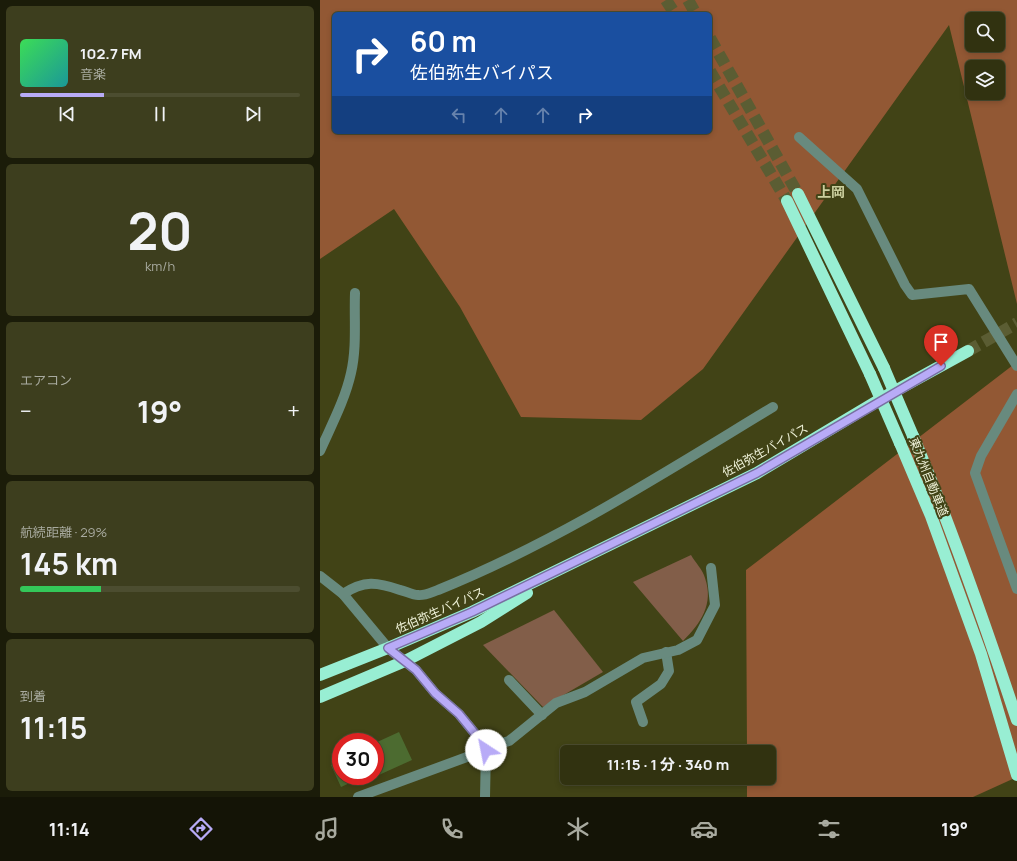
<!DOCTYPE html>
<html lang="ja">
<meta charset="utf-8">
<style>
:root{--surface:#313210;--page:#3d3e1e;--text:#f1f3f6;--muted:#a8aa9f;--line:#4c4d30;--accent:#b8abf7}
body{margin:0;font-family:Manrope,"Noto Sans JP",sans-serif;background:var(--page);color:var(--text);height:100vh;display:flex;flex-direction:column;font-size:15px;white-space:nowrap}
*{box-sizing:border-box;margin:0}
p{font-size:13px;color:var(--muted)}
.icon{flex:none;width:22px;height:22px;fill:none;stroke:currentColor;stroke-width:2;stroke-linecap:round;stroke-linejoin:round}
.map{position:relative;flex:1;overflow:hidden}
.panel{display:flex;flex-direction:column;gap:6px;padding:6px;background:#1b1c09;width:320px}
.panel>*{flex:none}
.hud{position:absolute;left:12px;top:12px;width:380px;height:122px;border-radius:6px;box-shadow:0 2px 6px #0003,0 0 0 1px var(--line);background:#1a4fa0;color:#fff;overflow:hidden}
.tools{position:absolute;left:645px;top:12px;display:grid;gap:8px}
.tools a{display:grid;place-items:center;width:40px;height:40px;border-radius:6px;background:var(--surface);box-shadow:0 2px 6px #0003,0 0 0 1px var(--line);font-size:20px}
.speed{position:absolute;left:12px;top:733px;display:flex;gap:8px;font-size:20px;font-weight:700;text-align:center}
.speed>*{display:grid;place-content:center;width:52px;height:52px;border-radius:50%;background:var(--surface);box-shadow:0 2px 6px #0003,0 0 0 1px var(--line);line-height:1}
.speed .limit{border:6px solid #d22;background:#fff;color:#111}
.pin{position:absolute;display:grid;place-items:center;width:34px;height:34px;color:#fff;margin:-41px -17px;border-radius:50% 50% 50% 0;rotate:-45deg;box-shadow:0 0 4px #0007}
.pin .icon{rotate:45deg}
.me{position:absolute;width:44px;margin:-22px;rotate:326deg;stroke-linejoin:round;filter:drop-shadow(0 0 3px #0008)}
.turn{display:flex;align-items:center;gap:14px;height:84px;padding:0 12px;font-size:18px}
.turn .icon{width:52px;height:52px;stroke-width:2.5}
.turn b{display:block;font-size:28px;line-height:34px}
.lanes{display:flex;align-items:center;height:38px;padding:0 12px;background:#0003;justify-content:center;gap:20px;direction:ltr}
.lanes .off{opacity:.35}
.big{font-size:30px;font-weight:700;line-height:1.1}
.panel .card{flex:1;display:flex;flex-direction:column;justify-content:center;gap:6px;min-width:0;padding:0 14px;border-radius:6px;background:var(--page)}
.panel .dial{align-items:center;gap:0}
.dial b{font-size:52px;line-height:1}
.song{display:flex;align-items:center;gap:12px}
.cover{width:48px;height:48px;border-radius:6px;background:linear-gradient(135deg,hsl(130 70% 55%),hsl(180 70% 35%))}
.played{height:4px;border-radius:2px;background:linear-gradient(90deg,var(--accent) 30%,var(--line) 30%)}
.keys{display:flex;justify-content:space-around;direction:ltr}
.heat{display:flex;justify-content:space-between;align-items:center;font-size:22px;direction:ltr}
.charge{height:6px;border-radius:3px;background:linear-gradient(90deg,#34c759 29%,var(--line) 0)}
.trip{position:absolute;left:240px;top:745px;width:216px;height:40px;border-radius:6px;background:var(--surface);box-shadow:0 2px 6px #0003,0 0 0 1px var(--line);font-weight:700;line-height:40px;text-align:center}
.dock{display:flex;height:64px;justify-content:space-around;align-items:center;background:#141406;color:var(--muted)}
.dock .icon{width:28px;height:28px}
.dock .on{color:var(--accent)}
.dock b{font-size:18px;color:var(--text)}
main{display:flex;flex:1;min-height:0}
.map>svg:first-child{display:block}
</style>
<main>
<section class="panel">
<div class="card">
<div class="song"><i class="cover"></i><div><b>102.7 FM</b><p>音楽</p></div></div>
<div class="played"></div>
<div class="keys"><svg class="icon" aria-label="previous" viewBox="0 0 24 24"><path d="M18 5L8 12l10 7zM5 5v14"/></svg><svg class="icon" aria-label="pause" viewBox="0 0 24 24"><path d="M8 5v14M16 5v14"/></svg><svg class="icon" aria-label="next" viewBox="0 0 24 24"><path d="M6 5l10 7-10 7zM19 5v14"/></svg></div>
</div>
<div class="card dial"><b>20</b><p>km/h</p></div>
<div class="card"><p>エアコン</p>
<div class="heat"><a>−</a><b class="big">19°</b><a>+</a></div>
</div>
<div class="card"><p>航続距離 · 29%</p><b class="big">145 km</b><div class="charge"></div></div>
<div class="card"><p>到着</p><b class="big">11:15</b></div>
</section>
<div class="map">
<svg width="697" height="797" viewBox="0 0 697 797">
<rect width="100%" height="100%" fill="#414316"/>
<g fill="#825e49">
<path d="M371 555C375 562 383 570 385 578 394 604 381 623 363 641L313 582Z"/>
<polygon points="234,610 283,672 223,707 163,645"/>
</g>
<g fill="#925834" fill-rule="evenodd">
<path d="M0 0H697V304L629 25 383 369 321 420 201 417 140 307 74 209 0 259ZM14 14H390V132H14ZM652 19H678V45H652ZM652 67H678V93H652Z"/>
<polygon points="697,362 697,777 653,797 427,797 427,778 449,778 449,752 427,752 426,570"/>
</g>
<g fill="#4c6b30">
<polygon points="79,732 92,760 50,779 48,776 55,776 55,743"/>
<polygon points="21,761 21,776 45,776 21,787 11,765"/>
</g>
<g fill="none" stroke-linecap="round" stroke-linejoin="round">
<g stroke="#5b5d33" stroke-width="12" stroke-dasharray="12 6" stroke-linecap="butt">
<polyline points="346,0 355,14"/>
<polyline points="368,0 376,14"/>
<polyline points="390,38 478,194"/>
<polyline points="390,71 467,201"/>
<polyline points="648,351 697,323"/>
</g>
<g stroke="#688a7e" stroke-width="10">
<polyline points="479,137 537,189 585,285 592,295 649,289 697,366"/>
<polyline points="697,394 661,456 655,473 697,589"/>
<path d="M0 451C11 426 25 400 31 373 37 347 34 320 35 293"/>
<polyline points="0,576 23,594 68,648 96,670 115,693 139,714 166,747 165,797"/>
<path d="M23 594C44 580 57 582 80 590 86 591 92 595 98 595 104 596 112 592 118 590 237 542 344 473 453 407"/>
<polyline points="189,680 222,715"/>
<polyline points="323,722 316,702 341,684 349,671 346,652"/>
<polyline points="166,747 189,741 236,703 265,692 323,658 358,650 377,640 395,605 391,568"/>
<polyline points="38,797 166,750"/>
</g>
<g stroke="#98eed3" stroke-width="12">
<polyline points="478,194 564,368"/>
<polyline points="467,201 550,374"/>
<path d="M593 436C632 529 665 624 697 720"/>
<polyline points="580,443 611,516 661,654 697,775"/>
<polyline points="0,675 68,648 152,612 437,473 566,396 648,351"/>
<polyline points="0,697 85,661 161,622 207,593"/>
</g>
<g stroke="#98eed3" stroke-width="12">
<polyline points="564,368 593,436"/>
<polyline points="550,374 580,443"/>
</g>
</g>
<g fill="none" stroke-linecap="round" stroke-linejoin="round">
<g stroke="#786fa1" stroke-width="10">
<polyline id="route" points="166,750 166,747 139,714 115,693 96,670 68,648 152,612 437,473 621,366"/>
</g>
<use href="#route" stroke="#b8abf7" stroke-width="7"/>
</g>
<g text-anchor="middle" dominant-baseline="central" stroke-width="4" stroke-linejoin="round" paint-order="stroke">
<g font-size="12" fill="#f0f3da" stroke="#414316">
<text transform="translate(445 450) rotate(-29)">佐伯弥生バイパス</text>
<text transform="translate(609 477) rotate(68)">東九州自動車道</text>
<text transform="translate(120 610) rotate(-24)">佐伯弥生バイパス</text>
</g>
<g font-size="14" font-weight="bold" fill="#cbcf9e" stroke="#414316">
<text x="511" y="191">上岡</text>
</g>
</g>
</svg>
<div class="tools">
<a><svg class="icon" aria-label="search" viewBox="0 0 24 24"><circle cx="10" cy="10" r="6"/><path d="M15 15l6 6"/></svg></a>
<a><svg class="icon" aria-label="layers" viewBox="0 0 24 24"><path d="M12 4l9 5-9 5-9-5zM3 14l9 5 9-5"/></svg></a>
</div>
<div class="speed"><div class="limit">30</div></div>
<div class="pin" style="left:621px;top:366px;background:#d93025"><svg class="icon" aria-label="arrive" viewBox="0 0 24 24"><path d="M6 21V4h12l-3 4 3 4H6"/></svg></div>
<svg class="me" style="left:166px;top:750px" viewBox="-20 -20 40 40"><circle r="19" fill="#fff"/><path d="M0-13L10 11 0 6-10 11z" fill="#b8abf7"/></svg>
<div class="trip">11:15 · 1 分 · 340 m</div>
<div class="hud">
<div class="turn"><svg class="icon" aria-label="right" viewBox="0 0 24 24"><path d="M7 20v-9h11M14 6l5 5-5 5"/></svg><div><b>60 m</b>佐伯弥生バイパス</div></div>
<div class="lanes"><svg class="icon off" aria-label="left" viewBox="0 0 24 24"><path d="M17 20v-9H6M10 6l-5 5 5 5"/></svg><svg class="icon off" aria-label="ahead" viewBox="0 0 24 24"><path d="M12 20V5M6 11l6-6 6 6"/></svg><svg class="icon off" aria-label="ahead" viewBox="0 0 24 24"><path d="M12 20V5M6 11l6-6 6 6"/></svg><svg class="icon" aria-label="right" viewBox="0 0 24 24"><path d="M7 20v-9h11M14 6l5 5-5 5"/></svg></div>
</div>
</div>
</main>
<nav class="dock">
<b>11:14</b>
<svg class="icon on" aria-label="directions" viewBox="0 0 24 24"><path d="M12 3l9 9-9 9-9-9zM9 14v-3h6M13 9l2 2-2 2"/></svg>
<svg class="icon" aria-label="music" viewBox="0 0 24 24"><path d="M9 18V5l10-2v13"/><circle cx="6" cy="18" r="3"/><circle cx="16" cy="16" r="3"/></svg>
<svg class="icon" aria-label="phone" viewBox="0 0 24 24"><path d="M5 4h4l2 5-3 2q2 4 5 5l2-3 5 2v4C11 20 4 13 5 4z"/></svg>
<svg class="icon" aria-label="climate" viewBox="0 0 24 24"><path d="M12 3v18M4 7l16 10M4 17L20 7"/></svg>
<svg class="icon" aria-label="car" viewBox="0 0 24 24"><path d="M5 17H2v-5l4-1 3-4h7l3 4 3 1v5h-3M9 17h6M6 11h13"/><circle cx="7" cy="17" r="2"/><circle cx="17" cy="17" r="2"/></svg>
<svg class="icon" aria-label="filters" viewBox="0 0 24 24"><path d="M4 7h16M4 17h16"/><circle cx="9" cy="7" r="2"/><circle cx="15" cy="17" r="2"/></svg>
<b>19°</b>
</nav>
